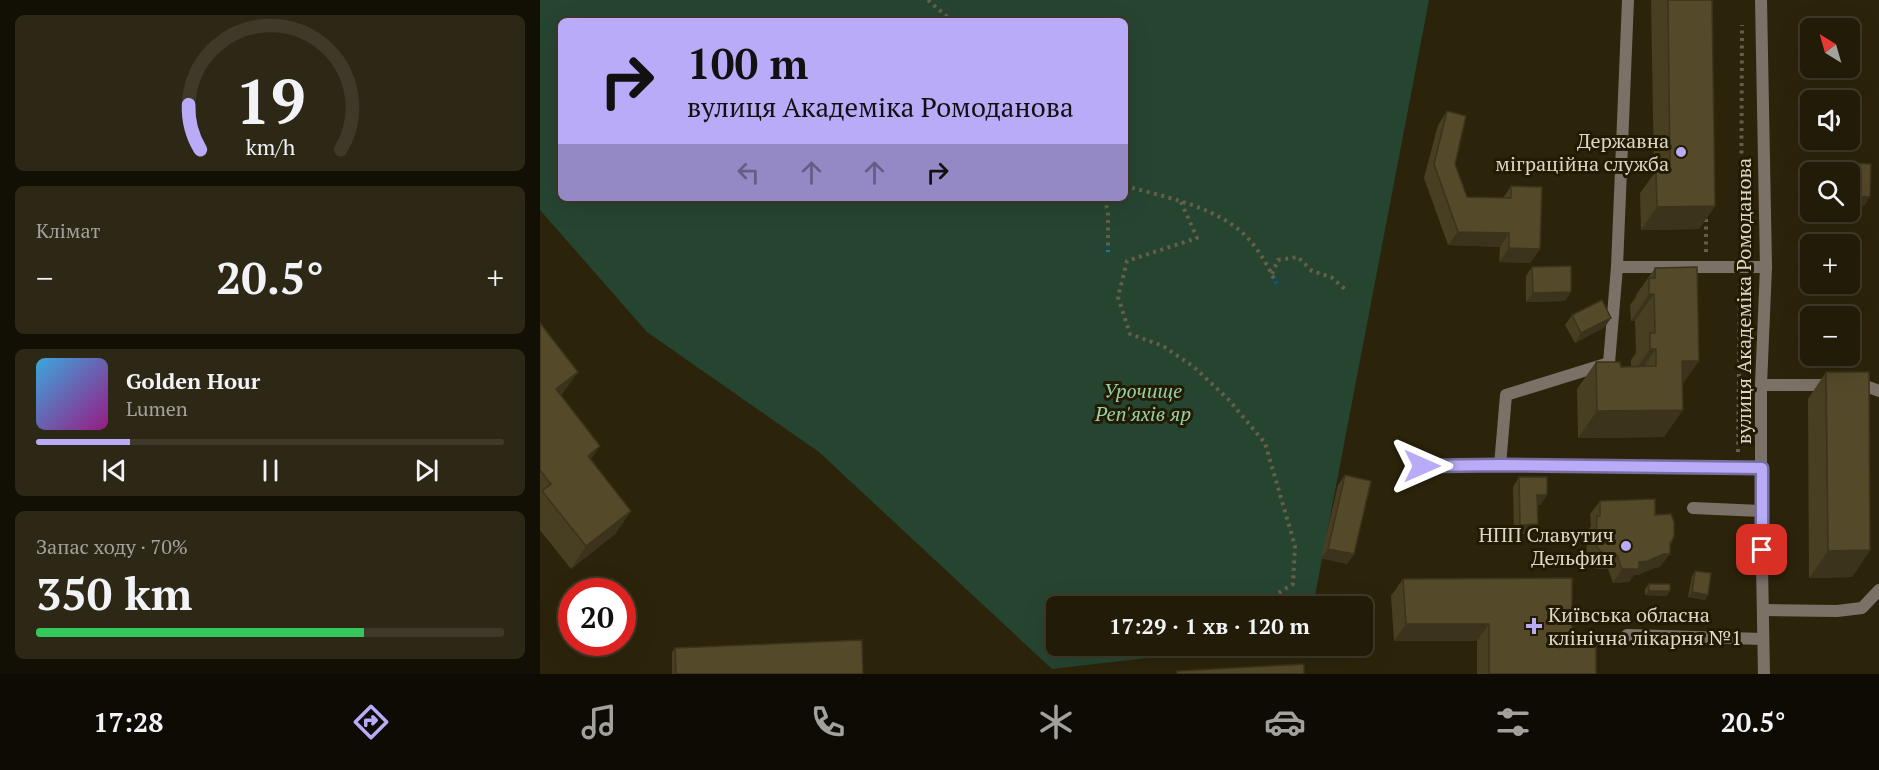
<!DOCTYPE html>
<html lang="uk">
<meta charset="utf-8">
<style>
:root{--surface:#211b08;--page:#2d2816;--text:#f1f3f6;--muted:#a2a19c;--line:#3e3929;--accent:#b9abf7}
body{margin:0;font-family:"PT Serif",serif;background:var(--page);color:var(--text);height:100vh;display:flex;flex-direction:column;font-size:22px;white-space:nowrap}
*{box-sizing:border-box;margin:0}
p{font-size:20px;color:var(--muted)}
.icon{flex:none;width:33px;height:33px;fill:none;stroke:currentColor;stroke-width:2;stroke-linecap:round;stroke-linejoin:round}
.map{position:relative;flex:1;overflow:hidden}
.sheet{display:flex;flex-direction:column;gap:15px;padding:15px;background:#120f04;width:540px}
.sheet>*{flex:none}
.top-card{position:absolute;left:18px;top:18px;width:570px;height:183px;border-radius:9px;box-shadow:0 6px 24px #0002,0 0 0 2px var(--line);background:#b9abf7;color:#111;overflow:hidden}
.needle{width:39px;rotate:323deg}
.buttons{position:absolute;left:1260px;top:18px;display:grid;gap:12px}
.buttons a{display:grid;place-items:center;width:60px;height:60px;border-radius:9px;background:var(--surface);box-shadow:0 6px 24px #0002,0 0 0 2px var(--line);font-size:30px}
.speed{position:absolute;left:18px;top:578px;display:flex;gap:12px;font-size:30px;font-weight:700;text-align:center}
.speed>*{display:grid;place-content:center;width:78px;height:78px;border-radius:50%;background:var(--surface);box-shadow:0 6px 24px #0002,0 0 0 2px var(--line);line-height:1}
.speed .limit{border:9px solid #d22;background:#fff;color:#111}
.pin{position:absolute;display:grid;place-items:center;width:51px;height:51px;color:#fff;margin:-26px;border-radius:12px;box-shadow:0 3px 9px #0006}
.me{position:absolute;width:66px;margin:-33px;rotate:90deg;stroke-linejoin:round;filter:drop-shadow(0 0 4px #0008)}
.turn{display:flex;align-items:center;gap:21px;height:126px;padding:0 30px;font-size:27px}
.turn .icon{width:78px;height:78px;stroke-width:2.5}
.turn b{display:block;font-size:42px;line-height:51px}
.lanes{display:flex;align-items:center;height:57px;padding:0 30px;background:#0003;justify-content:center;gap:30px;direction:ltr}
.lanes .off{opacity:.35}
.big{font-size:45px;font-weight:600;line-height:1.1}
.sheet .card{flex:1;display:flex;flex-direction:column;justify-content:center;gap:9px;min-width:0;padding:0 21px;border-radius:9px;background:var(--page)}
.sheet .dial{align-items:center;gap:0}
.dial svg{height:156px;overflow:visible;fill:none;stroke:var(--line);stroke-width:7;stroke-linecap:round;text-anchor:middle}
.dial text{fill:var(--text);stroke:none}
.song{display:flex;align-items:center;gap:18px}
.cover{width:72px;height:72px;border-radius:9px;background:linear-gradient(135deg,hsl(200 70% 55%),hsl(310 70% 35%))}
.played{height:6px;border-radius:3px;background:linear-gradient(90deg,var(--accent) 20%,var(--line) 20%)}
.keys{display:flex;justify-content:space-around;direction:ltr}
.heat{display:flex;justify-content:space-between;align-items:center;font-size:33px;direction:ltr}
.charge{height:9px;border-radius:4px;background:linear-gradient(90deg,#34c759 70%,var(--line) 0)}
.trip{position:absolute;left:506px;top:596px;width:327px;height:60px;border-radius:9px;background:var(--surface);box-shadow:0 6px 24px #0002,0 0 0 2px var(--line);font-weight:600;line-height:60px;text-align:center}
.tab-bar{display:flex;height:96px;justify-content:space-around;align-items:center;background:#0d0b03;color:var(--muted)}
.tab-bar .icon{width:42px;height:42px}
.tab-bar .active{color:var(--accent)}
.tab-bar b{font-size:27px;color:var(--text)}
main{display:flex;flex:1;min-height:0}
.map>svg:first-child{display:block}
</style>
<main>
<section class="sheet">
<div class="card dial"><svg viewBox="0 0 100 80">
<path d="M14 69A42 42 0 1 1 86 69"/>
<path d="M14 69A42 42 0 0 1 8 46" stroke="#b9abf7"/>
<text x="50" y="56" font-size="32" font-weight="700">19</text>
<text x="50" y="72" font-size="11">km/h</text>
</svg></div>
<div class="card"><p>Клімат</p>
<div class="heat"><a>−</a><b class="big">20.5°</b><a>+</a></div>
</div>
<div class="card">
<div class="song"><i class="cover"></i><div><b>Golden Hour</b><p>Lumen</p></div></div>
<div class="played"></div>
<div class="keys"><svg class="icon" aria-label="previous" viewBox="0 0 24 24"><path d="M18 5L8 12l10 7zM5 5v14"/></svg><svg class="icon" aria-label="pause" viewBox="0 0 24 24"><path d="M8 5v14M16 5v14"/></svg><svg class="icon" aria-label="next" viewBox="0 0 24 24"><path d="M6 5l10 7-10 7zM19 5v14"/></svg></div>
</div>
<div class="card"><p>Запас ходу · 70%</p><b class="big">350 km</b><div class="charge"></div></div>
</section>
<div class="map">
<svg width="1339" height="674" viewBox="0 0 1339 674">
<rect width="100%" height="100%" fill="#2c240a"/>
<path fill="#264531" fill-rule="evenodd" d="M0 0H889L773 606H516V645H705L695 648 512 669 279 452 107 332 0 210ZM21 21H585V198H21Z"/>
<g fill="none" stroke-linecap="round" stroke-linejoin="round">
<g stroke="#17494a" stroke-width="7">
<polyline points="567,248 568,252"/>
<polyline points="735,279 736,283"/>
</g>
<g stroke="#655e48" stroke-width="4" stroke-dasharray="3 4.5" stroke-linecap="butt">
<polyline points="388,0 412,21"/>
<path d="M585 186C622 196 668 205 698 229 715 242 727 264 736 283"/>
<polyline points="564,198 568,212 568,252"/>
<polyline points="641,202 657,238 587,261 578,297 590,334 623,346 654,367 688,399 725,443 755,546 753,584 722,603 721,606"/>
<polyline points="1201,251 1202,25"/>
<polyline points="1166,252 1166,214"/>
<polyline points="732,274 738,260 758,257 772,271 791,277 806,290"/>
<polyline points="1198,452 1200,283"/>
</g>
<g stroke="#7b7167" stroke-width="12">
<polyline points="1077,267 1226,267"/>
<polyline points="1221,385 1292,385"/>
<polyline points="1313,385 1323,385 1339,391"/>
<polyline points="960,465 966,395 1069,363 1077,267 1088,0"/>
<polyline points="882,466 960,465 1222,469"/>
<polyline points="1153,508 1221,511"/>
<polyline points="1223,610 1297,611 1322,608 1339,590"/>
<polyline points="1087,635 1223,639"/>
</g>
<polyline stroke="#7b7167" stroke-width="12" points="1221,0 1226,267 1221,385 1221,511 1224,674"/>
</g>
<g fill="#483f22">
<polygon points="1111,0 1172,0 1175,206 1159,229 1101,230 1100,193 1114,174"/>
<polygon points="907,111 915,164 927,197 963,198 971,186 1000,249 990,263 959,262 960,247 908,245 884,178 898,125"/>
<polygon points="1310,163 1324,206 1310,206 1310,172 1303,172"/>
<polygon points="992,267 1025,301 986,302 986,276"/>
<polygon points="1115,268 1142,384 1124,437 1038,438 1037,389 1056,362 1081,367 1091,367 1091,360 1096,353 1095,321 1091,321 1090,305 1096,297 1096,295"/>
<polygon points="1032,315 1065,327 1035,343 1025,325"/>
<polygon points="0,323 38,372 21,395 51,460 91,511 75,534 31,569 0,530"/>
<polygon points="1286,372 1330,550 1312,577 1269,578 1268,399"/>
<polygon points="805,475 814,554 807,564 781,558 798,485"/>
<polygon points="979,477 1007,495 1000,505 998,505 998,524 991,534 974,534 973,487"/>
<polygon points="1060,501 1115,515 1131,543 1120,567 1114,568 1098,575 1094,575 1089,582 1073,583 1068,569 1057,569 1050,565 1046,558 1048,530 1051,526 1050,514"/>
<polygon points="1155,571 1168,595 1165,600 1148,597 1152,576"/>
<polygon points="863,579 1032,635 1056,674 937,674 937,641 854,641 851,596"/>
<polygon points="45,581 73,591 38,591"/>
<polygon points="1109,584 1127,596 1105,595 1105,589"/>
<polygon points="135,648 323,674 132,674 132,652"/>
</g>
<g fill="#3b331c">
<polygon points="1310,196 1330,197 1324,206 1310,206"/>
<polygon points="1175,206 1159,229 1101,230 1117,207"/>
<polygon points="918,232 969,233 960,247 908,245"/>
<polygon points="969,248 1000,249 990,263 959,262"/>
<polygon points="1031,292 1025,301 986,302 993,293"/>
<polygon points="1109,294 1114,294 1095,321 1091,321"/>
<polygon points="1071,318 1065,327 1035,343 1041,333"/>
<polygon points="1110,349 1116,349 1097,376 1091,376"/>
<polygon points="1142,361 1159,361 1140,388"/>
<polygon points="38,372 22,394 0,411 16,389"/>
<polygon points="1143,410 1124,437 1038,438 1057,411"/>
<polygon points="60,446 45,468 48,456"/>
<polygon points="997,495 1007,495 1000,505 991,505"/>
<polygon points="91,511 75,534 31,569 46,546"/>
<polygon points="998,524 991,534 974,534 980,525"/>
<polygon points="1130,543 1131,543 1123,554 1130,554 1120,567 1114,568 1098,575 1094,575 1089,582 1073,583 1082,569 1099,562"/>
<polygon points="788,549 814,554 807,564 781,558"/>
<polygon points="1330,550 1312,577 1269,578 1288,551"/>
<polygon points="1067,555 1077,555 1068,569 1057,569"/>
<polygon points="1109,591 1130,591 1127,596 1105,595"/>
<polygon points="1152,592 1168,595 1165,600 1148,597"/>
<polygon points="866,624 949,624 937,641 854,641"/>
</g>
<g fill="#544928" stroke="#3b331c" stroke-width="1.5">
<polygon points="1128,0 1172,0 1175,206 1117,207 1116,171 1130,170"/>
<polygon points="907,111 926,116 915,164 927,197 971,198 971,186 1002,187 1000,249 969,248 969,233 918,232 894,164"/>
<polygon points="1310,163 1331,164 1330,197 1310,196"/>
<polygon points="1031,266 1031,292 993,293 992,267"/>
<polygon points="1157,267 1159,361 1142,361 1143,410 1057,411 1056,362 1080,362 1081,367 1116,366 1116,349 1110,349 1110,333 1115,333 1114,294 1109,294 1109,278 1115,278 1115,268"/>
<polygon points="1062,300 1071,318 1041,333 1032,315"/>
<polygon points="0,323 38,372 16,389 60,446 48,456 91,511 46,546 2,491 11,484 0,470"/>
<polygon points="1286,372 1329,372 1330,550 1288,551"/>
<polygon points="805,475 831,481 814,554 788,549"/>
<polygon points="979,477 1007,477 1007,495 997,495 998,524 980,525"/>
<polygon points="1115,499 1115,515 1131,514 1134,522 1134,536 1131,543 1130,543 1130,554 1124,554 1108,561 1099,562 1099,569 1082,569 1077,555 1067,555 1060,551 1056,545 1057,516 1060,516 1060,501"/>
<polygon points="1155,571 1171,573 1168,595 1152,592"/>
<polygon points="1032,578 1032,635 1056,633 1056,674 949,674 949,624 866,624 863,579"/>
<polygon points="73,579 73,591 45,591 45,581"/>
<rect x="1109" y="584" width="21" height="7"/>
<polygon points="769,603 802,604 802,606 769,606"/>
<polygon points="322,640 323,674 136,674 135,648"/>
<polygon points="764,664 764,674 637,674 637,671"/>
</g>
<g fill="none" stroke-linecap="round" stroke-linejoin="round">
<g stroke="#786fa1" stroke-width="15">
<polyline id="route" points="882,466 960,465 1222,468 1222,550"/>
</g>
<use href="#route" stroke="#b9abf7" stroke-width="10"/>
</g>
<g fill="#b9abf7" stroke="#221b02" stroke-width="2">
<circle cx="1141" cy="152" r="6"/>
<circle cx="1086" cy="546" r="6"/>
<path d="M991 617h6v6h6v6h-6v6h-6v-6h-6v-6h6z"/>
</g>
<g text-anchor="middle" dominant-baseline="central" stroke-width="6" stroke-linejoin="round" paint-order="stroke">
<g font-size="20" fill="#dbd6c7" stroke="#221b02" text-anchor="end">
<text x="1129" y="140">Державна<tspan x="1129" dy="23">міграційна служба</tspan></text>
<text x="1074" y="534">НПП Славутич<tspan x="1074" dy="23">Дельфин</tspan></text>
<text x="1008" y="614" text-anchor="start">Київська обласна<tspan x="1008" dy="23">клінічна лікарня №1</tspan></text>
</g>
<g font-size="20" fill="#dbd6c7" stroke="#221b02">
<text transform="translate(1203 301) rotate(-90)">вулиця Академіка Ромоданова</text>
</g>
<g font-size="20" font-style="italic" fill="#95d0a8" stroke="#221b02">
<text x="603" y="390">Урочище<tspan x="603" dy="23">Реп'яхів яр</tspan></text>
</g>
</g>
</svg>
<div class="buttons">
<a><svg class="needle" viewBox="-14 -14 28 28"><path d="M0-13l5 13h-10z" fill="#e53935"/><path d="M0 13l5-13h-10z" fill="#a2a19c"/></svg></a>
<a><svg class="icon" aria-label="sound" viewBox="0 0 24 24"><path d="M4 9h4l5-4v14l-5-4H4zM17 9q2 3 0 6"/></svg></a>
<a><svg class="icon" aria-label="search" viewBox="0 0 24 24"><circle cx="10" cy="10" r="6"/><path d="M15 15l6 6"/></svg></a>
<a>+</a>
<a>−</a>
</div>
<div class="speed"><div class="limit">20</div></div>
<div class="pin" style="left:1222px;top:550px;background:#d93025"><svg class="icon" aria-label="arrive" viewBox="0 0 24 24"><path d="M6 21V4h12l-3 4 3 4H6"/></svg></div>
<svg class="me" style="left:882px;top:466px" viewBox="-20 -20 40 40"><path d="M0-17L14 15 0 8-14 15z" fill="#b9abf7" stroke="#fff" stroke-width="4"/></svg>
<div class="trip">17:29 · 1 хв · 120 m</div>
<div class="top-card">
<div class="turn"><svg class="icon" aria-label="right" viewBox="0 0 24 24"><path d="M7 20v-9h11M14 6l5 5-5 5"/></svg><div><b>100 m</b>вулиця Академіка Ромоданова</div></div>
<div class="lanes"><svg class="icon off" aria-label="left" viewBox="0 0 24 24"><path d="M17 20v-9H6M10 6l-5 5 5 5"/></svg><svg class="icon off" aria-label="ahead" viewBox="0 0 24 24"><path d="M12 20V5M6 11l6-6 6 6"/></svg><svg class="icon off" aria-label="ahead" viewBox="0 0 24 24"><path d="M12 20V5M6 11l6-6 6 6"/></svg><svg class="icon" aria-label="right" viewBox="0 0 24 24"><path d="M7 20v-9h11M14 6l5 5-5 5"/></svg></div>
</div>
</div>
</main>
<nav class="tab-bar">
<b>17:28</b>
<svg class="icon active" aria-label="directions" viewBox="0 0 24 24"><path d="M12 3l9 9-9 9-9-9zM9 14v-3h6M13 9l2 2-2 2"/></svg>
<svg class="icon" aria-label="music" viewBox="0 0 24 24"><path d="M9 18V5l10-2v13"/><circle cx="6" cy="18" r="3"/><circle cx="16" cy="16" r="3"/></svg>
<svg class="icon" aria-label="phone" viewBox="0 0 24 24"><path d="M5 4h4l2 5-3 2q2 4 5 5l2-3 5 2v4C11 20 4 13 5 4z"/></svg>
<svg class="icon" aria-label="climate" viewBox="0 0 24 24"><path d="M12 3v18M4 7l16 10M4 17L20 7"/></svg>
<svg class="icon" aria-label="car" viewBox="0 0 24 24"><path d="M5 17H2v-5l4-1 3-4h7l3 4 3 1v5h-3M9 17h6M6 11h13"/><circle cx="7" cy="17" r="2"/><circle cx="17" cy="17" r="2"/></svg>
<svg class="icon" aria-label="filters" viewBox="0 0 24 24"><path d="M4 7h16M4 17h16"/><circle cx="9" cy="7" r="2"/><circle cx="15" cy="17" r="2"/></svg>
<b>20.5°</b>
</nav>
